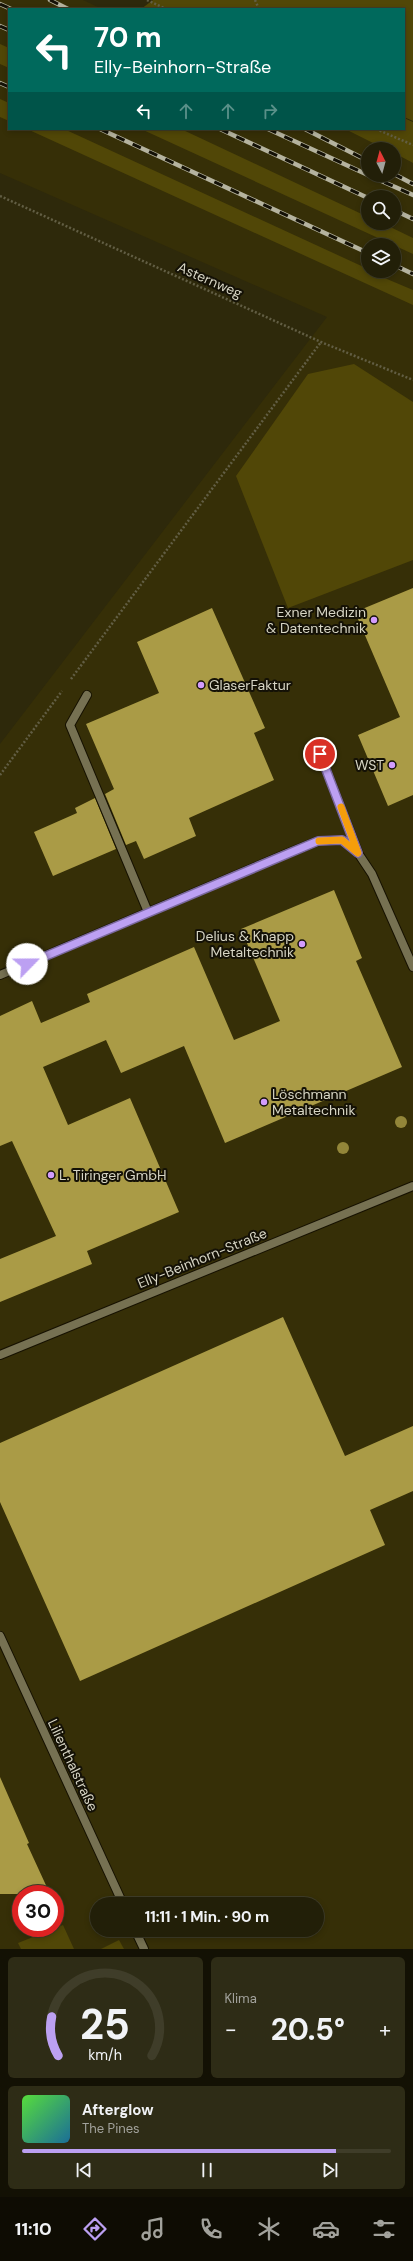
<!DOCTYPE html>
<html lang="de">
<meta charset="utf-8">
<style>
:root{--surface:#221f08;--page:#2e2c16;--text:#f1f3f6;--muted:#a2a29c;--line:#3f3d29;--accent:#bca0f2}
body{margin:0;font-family:"DM Sans",sans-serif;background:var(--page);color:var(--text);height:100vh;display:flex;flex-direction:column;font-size:15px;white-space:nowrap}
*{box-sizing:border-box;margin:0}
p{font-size:13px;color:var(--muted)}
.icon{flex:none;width:22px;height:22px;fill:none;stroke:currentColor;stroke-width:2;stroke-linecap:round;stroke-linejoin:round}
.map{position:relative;height:1949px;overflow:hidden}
.panel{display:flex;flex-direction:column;gap:8px;padding:8px;background:#131104;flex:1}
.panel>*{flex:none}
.guide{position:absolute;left:8px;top:8px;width:397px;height:122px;border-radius:0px;box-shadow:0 2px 6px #0003,0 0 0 1px var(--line);background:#00695c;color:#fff;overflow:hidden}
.needle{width:26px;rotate:354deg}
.buttons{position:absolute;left:361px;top:142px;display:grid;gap:8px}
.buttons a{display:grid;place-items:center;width:40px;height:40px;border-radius:50%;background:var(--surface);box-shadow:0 2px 6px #0003,0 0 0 1px var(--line);font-size:20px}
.speed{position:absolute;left:12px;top:1885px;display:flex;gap:8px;font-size:20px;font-weight:700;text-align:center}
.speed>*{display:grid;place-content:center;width:52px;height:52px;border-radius:50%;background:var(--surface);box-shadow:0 2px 6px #0003,0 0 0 1px var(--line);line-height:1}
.speed .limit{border:6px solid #d22;background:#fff;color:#111}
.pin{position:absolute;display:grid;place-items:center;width:34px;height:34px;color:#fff;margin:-17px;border:2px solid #fff;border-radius:50%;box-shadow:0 1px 4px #0007}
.me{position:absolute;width:44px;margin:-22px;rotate:67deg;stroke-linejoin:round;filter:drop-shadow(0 0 3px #0008)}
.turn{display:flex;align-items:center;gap:14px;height:84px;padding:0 20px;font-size:18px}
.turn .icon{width:52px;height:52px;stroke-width:2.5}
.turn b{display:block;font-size:28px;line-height:34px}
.lanes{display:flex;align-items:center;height:38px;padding:0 20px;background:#0003;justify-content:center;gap:20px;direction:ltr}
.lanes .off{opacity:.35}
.big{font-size:30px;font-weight:700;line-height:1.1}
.panel .card{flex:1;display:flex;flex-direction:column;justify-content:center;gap:6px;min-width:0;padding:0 14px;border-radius:6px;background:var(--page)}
.panel .dial{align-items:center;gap:0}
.dial svg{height:104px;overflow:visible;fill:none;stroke:var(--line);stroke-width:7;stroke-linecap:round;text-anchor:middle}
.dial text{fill:var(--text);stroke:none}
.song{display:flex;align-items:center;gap:12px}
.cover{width:48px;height:48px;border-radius:6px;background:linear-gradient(135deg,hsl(110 70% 55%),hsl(200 70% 35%))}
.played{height:4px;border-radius:2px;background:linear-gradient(90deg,var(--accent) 85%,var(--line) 85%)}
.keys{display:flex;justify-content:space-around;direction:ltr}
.heat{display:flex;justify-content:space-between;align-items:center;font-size:22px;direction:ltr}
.panel .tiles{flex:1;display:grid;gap:8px;grid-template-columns:1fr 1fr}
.card:last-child{grid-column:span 2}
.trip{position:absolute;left:90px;top:1897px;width:234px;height:40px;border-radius:20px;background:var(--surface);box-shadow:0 2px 6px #0003,0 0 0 1px var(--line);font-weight:700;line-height:40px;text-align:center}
.tabs{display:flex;height:64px;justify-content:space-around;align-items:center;background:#0e0c03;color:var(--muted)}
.tabs .icon{width:28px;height:28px}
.tabs .selected{color:var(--accent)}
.tabs b{font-size:18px;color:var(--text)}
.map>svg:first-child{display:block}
</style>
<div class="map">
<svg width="413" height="1949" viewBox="0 0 413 1949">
<rect width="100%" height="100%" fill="#2e290b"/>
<path fill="#362f07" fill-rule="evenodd" d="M0 0H83L102 9H9V129H345L385 149H368V175H394V153L413 163V1949H0V744L327 317 0 173ZM368 197H394V223H368ZM368 245H394V271H368ZM21 1894H55V1928H21ZM97 1904H317V1930H97Z"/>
<g fill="#514707">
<polygon points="153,0 413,0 413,121 404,117 404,9 141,9"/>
<polygon points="0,44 9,48 9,68 0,64"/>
<polygon points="0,99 9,103 9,121 0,117"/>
<polygon points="404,118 413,122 413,163 394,153 394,149 385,149 345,129 404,129"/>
<polygon points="27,129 64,129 368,269 368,271 413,290 413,305"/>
<polygon points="141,129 181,129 368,217 368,223 382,223 413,238 413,254"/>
<polygon points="354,364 413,402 413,560 288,608 236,476 308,374"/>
<polygon points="63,1925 74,1949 21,1949 18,1943"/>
<polygon points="119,1940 124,1949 101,1949"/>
</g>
<g fill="#aa9b46">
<polygon points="413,588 413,795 388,806 358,735 400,717 355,612"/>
<polygon points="212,608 265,728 254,733 274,780 189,818 196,836 144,859 136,841 126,845 105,794 114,789 86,724 159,693 137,642"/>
<polygon points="95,798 116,849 53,876 34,832 77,813 75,808"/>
<polygon points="334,890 362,958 356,961 402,1067 225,1143 184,1046 121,1073 106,1040 43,1067 68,1125 130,1098 179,1212 87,1251 92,1264 0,1302 0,1259 56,1236 12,1141 0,1146 0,1016 32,1001 41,1023 90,1002 87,994 194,947 234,1040 280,1021 241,929"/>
<polygon points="283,1317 345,1456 413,1426 413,1491 370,1510 385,1545 80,1681 0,1502 0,1443"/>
<polygon points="0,1777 29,1843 27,1844 50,1894 0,1894"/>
</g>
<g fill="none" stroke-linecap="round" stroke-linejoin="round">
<g stroke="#161100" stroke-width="10">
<polyline id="service" points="87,695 70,725 148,912"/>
</g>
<g stroke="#161100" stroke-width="10">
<g id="minor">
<polyline points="320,754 358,852"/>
<polyline points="0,975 288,853 318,841 342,840 358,853 372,874 413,967"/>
<polyline points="0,1355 413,1186"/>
<polyline points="0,1636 123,1904"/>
<polyline points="135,1930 144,1949"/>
</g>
</g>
<g stroke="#625e44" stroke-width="2.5" stroke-dasharray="2 2" stroke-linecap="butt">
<polyline points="147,0 166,9"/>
<polyline points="255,0 259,9"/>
<polyline points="376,129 413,145"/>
<polyline points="0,196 321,342 413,380"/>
<polyline points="71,679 321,342"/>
<polyline points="0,775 62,691"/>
</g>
<use href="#service" stroke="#767152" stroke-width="8"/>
<use href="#minor" stroke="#767152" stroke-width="8"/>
<g stroke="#b5b39f" stroke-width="4.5">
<g id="rail">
<polyline points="50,0 68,9"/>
<polyline points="0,4 11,9"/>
<polyline points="0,26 9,30"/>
<polyline points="0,83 9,87"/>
<polyline points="100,129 368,253"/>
<polyline points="220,129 368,198"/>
<polyline points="268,129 368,175"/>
<polyline points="305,129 368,161"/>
<polyline points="394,174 413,184"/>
<polyline points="368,175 413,195"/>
<polyline points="394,210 413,219"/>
<polyline points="394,265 413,274"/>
</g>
</g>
<use href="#rail" stroke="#141106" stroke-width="3" stroke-dasharray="9" stroke-linecap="butt"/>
</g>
<g fill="#938639">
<circle cx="401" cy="1122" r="6"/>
<circle cx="343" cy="1148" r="6"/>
</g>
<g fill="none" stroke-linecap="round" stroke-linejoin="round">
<g stroke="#7a689d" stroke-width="10">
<polyline id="route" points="27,964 318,841 342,840 358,853 320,754"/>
</g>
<use href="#route" stroke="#bca0f2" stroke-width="7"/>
<polyline stroke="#f59e0b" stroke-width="7" points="319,841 342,840 358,853 341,807"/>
</g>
<g fill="#d39cfd" stroke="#141106" stroke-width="1.5">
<circle cx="374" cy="620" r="4"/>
<circle cx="201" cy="685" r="4"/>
<circle cx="392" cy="765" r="4"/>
<circle cx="302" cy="944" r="4"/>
<circle cx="264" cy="1102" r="4"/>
<circle cx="51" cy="1175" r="4"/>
</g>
<g text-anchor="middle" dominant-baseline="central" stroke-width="4" stroke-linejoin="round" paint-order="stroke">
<g font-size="14" fill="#d7d5c4" stroke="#141106">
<text transform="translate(210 280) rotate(24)">Asternweg</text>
<text transform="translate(202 1258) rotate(-22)">Elly-Beinhorn-Straße</text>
<text transform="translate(73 1765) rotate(65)">Lilienthalstraße</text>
</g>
<g font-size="14" fill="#d7d5c4" stroke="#141106" text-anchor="end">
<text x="366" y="612">Exner Medizin<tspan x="366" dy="16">&amp; Datentechnik</tspan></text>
<text x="209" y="685" text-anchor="start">GlaserFaktur</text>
<text x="384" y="765">WST</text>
<text x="294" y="936">Delius &amp; Knapp<tspan x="294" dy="16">Metaltechnik</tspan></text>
<text x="272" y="1094" text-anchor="start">Löschmann<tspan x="272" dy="16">Metaltechnik</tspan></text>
<text x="59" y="1175" text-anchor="start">L. Tiringer GmbH</text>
</g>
</g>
</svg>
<div class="buttons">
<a><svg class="needle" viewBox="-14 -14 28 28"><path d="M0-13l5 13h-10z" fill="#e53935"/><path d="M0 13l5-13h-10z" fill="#a2a29c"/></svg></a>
<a><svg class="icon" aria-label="search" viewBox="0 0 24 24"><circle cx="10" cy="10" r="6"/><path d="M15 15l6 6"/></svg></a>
<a><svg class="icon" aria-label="layers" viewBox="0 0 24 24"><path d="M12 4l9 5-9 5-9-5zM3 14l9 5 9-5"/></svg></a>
</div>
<div class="speed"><div class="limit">30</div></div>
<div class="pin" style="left:320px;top:754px;background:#d93025"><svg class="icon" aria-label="arrive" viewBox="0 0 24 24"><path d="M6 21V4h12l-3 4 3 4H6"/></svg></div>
<svg class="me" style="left:27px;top:964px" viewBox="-20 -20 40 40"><circle r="19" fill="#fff"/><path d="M0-13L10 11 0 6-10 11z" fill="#bca0f2"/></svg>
<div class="trip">11:11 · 1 Min. · 90 m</div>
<div class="guide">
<div class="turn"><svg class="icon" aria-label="left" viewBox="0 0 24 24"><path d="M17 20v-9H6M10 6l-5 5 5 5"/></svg><div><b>70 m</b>Elly-Beinhorn-Straße</div></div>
<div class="lanes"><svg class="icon" aria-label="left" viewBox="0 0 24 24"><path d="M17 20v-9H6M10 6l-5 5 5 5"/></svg><svg class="icon off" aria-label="ahead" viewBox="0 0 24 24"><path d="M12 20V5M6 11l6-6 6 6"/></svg><svg class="icon off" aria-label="ahead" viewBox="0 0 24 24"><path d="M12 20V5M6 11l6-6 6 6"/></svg><svg class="icon off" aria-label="right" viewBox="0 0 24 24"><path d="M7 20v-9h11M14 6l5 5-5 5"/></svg></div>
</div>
</div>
<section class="panel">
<div class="tiles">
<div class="card dial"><svg viewBox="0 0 100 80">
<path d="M14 69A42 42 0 1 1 86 69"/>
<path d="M14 69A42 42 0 0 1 9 39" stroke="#bca0f2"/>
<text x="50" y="56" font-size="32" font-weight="700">25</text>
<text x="50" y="72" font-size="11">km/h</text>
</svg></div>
<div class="card"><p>Klima</p>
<div class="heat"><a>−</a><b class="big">20.5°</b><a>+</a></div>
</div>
<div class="card">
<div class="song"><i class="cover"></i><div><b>Afterglow</b><p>The Pines</p></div></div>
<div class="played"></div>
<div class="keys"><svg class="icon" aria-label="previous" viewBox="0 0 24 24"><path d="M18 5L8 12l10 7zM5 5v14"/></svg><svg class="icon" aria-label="pause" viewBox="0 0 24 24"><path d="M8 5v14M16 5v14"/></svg><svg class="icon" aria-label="next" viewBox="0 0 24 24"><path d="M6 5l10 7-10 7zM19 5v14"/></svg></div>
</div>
</div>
</section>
<nav class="tabs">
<b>11:10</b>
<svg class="icon selected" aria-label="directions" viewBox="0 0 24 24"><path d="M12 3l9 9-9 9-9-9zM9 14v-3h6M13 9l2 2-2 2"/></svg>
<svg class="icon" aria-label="music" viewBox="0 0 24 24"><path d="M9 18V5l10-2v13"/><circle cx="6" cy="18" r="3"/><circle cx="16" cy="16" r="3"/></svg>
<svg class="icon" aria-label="phone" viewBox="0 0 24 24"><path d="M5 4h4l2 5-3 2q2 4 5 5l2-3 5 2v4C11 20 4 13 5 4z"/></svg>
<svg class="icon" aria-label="climate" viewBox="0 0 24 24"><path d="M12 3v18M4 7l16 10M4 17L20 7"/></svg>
<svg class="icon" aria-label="car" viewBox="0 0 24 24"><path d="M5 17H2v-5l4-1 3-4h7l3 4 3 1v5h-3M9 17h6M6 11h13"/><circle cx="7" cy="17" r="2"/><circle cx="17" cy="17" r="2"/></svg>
<svg class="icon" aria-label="filters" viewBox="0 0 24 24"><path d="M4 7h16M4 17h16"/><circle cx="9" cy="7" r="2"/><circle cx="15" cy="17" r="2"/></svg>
</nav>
